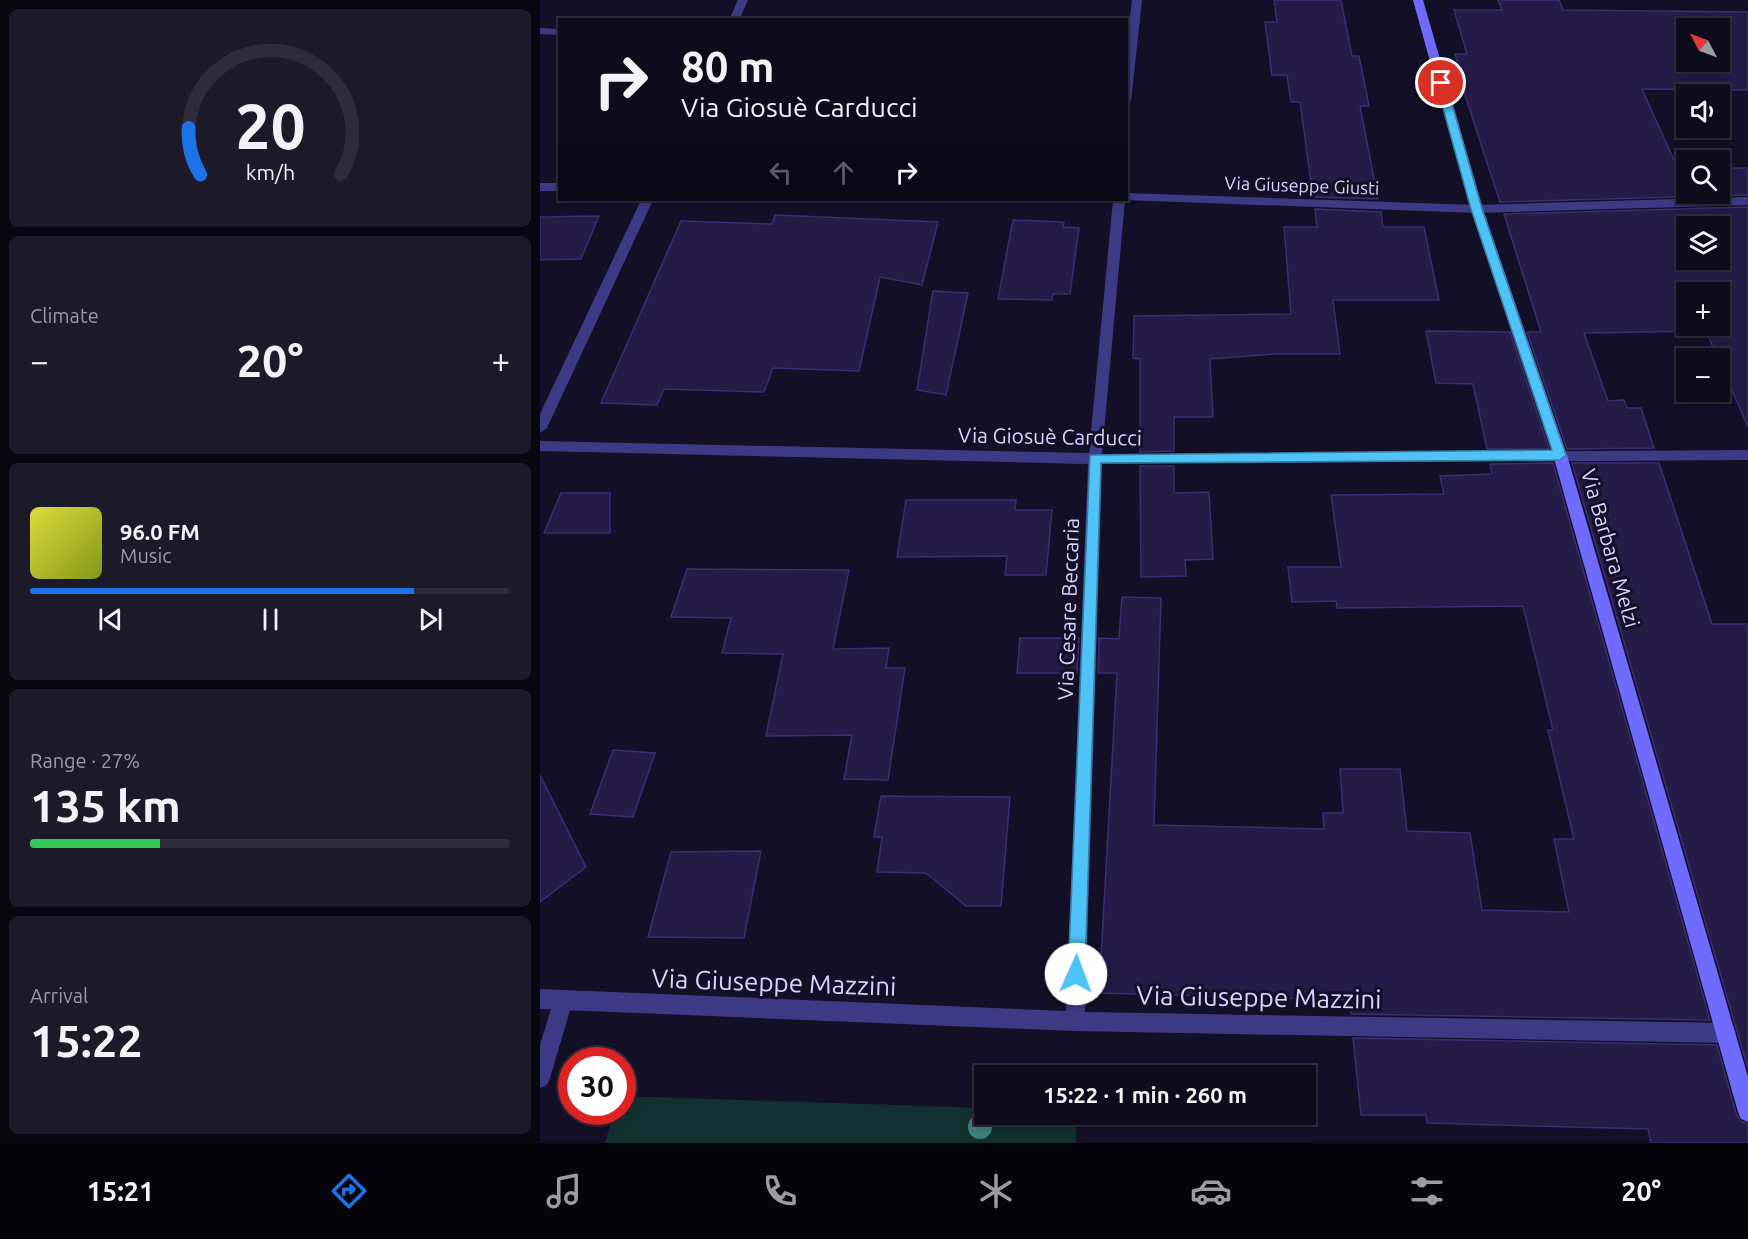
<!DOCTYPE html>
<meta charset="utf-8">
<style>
:root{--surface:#0e0b1c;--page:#1c1929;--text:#f1f3f6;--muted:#9b9ba3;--line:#2e2b3b;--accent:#1a73e8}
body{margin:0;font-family:Ubuntu,sans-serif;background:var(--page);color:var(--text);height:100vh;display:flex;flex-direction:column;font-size:22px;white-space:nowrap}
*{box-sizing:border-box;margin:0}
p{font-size:20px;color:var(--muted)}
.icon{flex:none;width:33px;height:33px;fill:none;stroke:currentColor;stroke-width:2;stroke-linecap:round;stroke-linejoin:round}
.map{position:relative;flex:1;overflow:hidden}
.panel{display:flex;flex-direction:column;gap:9px;padding:9px;background:#08060f;width:540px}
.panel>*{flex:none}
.hud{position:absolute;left:18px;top:18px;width:570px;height:183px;border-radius:0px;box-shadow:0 3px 9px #0003,0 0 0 2px var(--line);background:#0e0b1c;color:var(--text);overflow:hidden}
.needle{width:39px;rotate:311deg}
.buttons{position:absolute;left:1136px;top:18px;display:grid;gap:12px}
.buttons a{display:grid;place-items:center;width:54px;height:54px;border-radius:0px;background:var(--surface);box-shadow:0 3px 9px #0003,0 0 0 2px var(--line);font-size:30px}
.speed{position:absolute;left:18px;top:1047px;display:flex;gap:12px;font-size:30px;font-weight:700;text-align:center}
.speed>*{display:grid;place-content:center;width:78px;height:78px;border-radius:50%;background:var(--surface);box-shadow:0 3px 9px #0003,0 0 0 2px var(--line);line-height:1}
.speed .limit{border:9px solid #d22;background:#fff;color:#111}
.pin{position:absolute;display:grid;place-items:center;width:51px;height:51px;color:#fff;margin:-26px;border:3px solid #fff;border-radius:50%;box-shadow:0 2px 6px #0007}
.me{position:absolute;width:66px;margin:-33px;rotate:2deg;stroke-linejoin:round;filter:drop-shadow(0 0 4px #0008)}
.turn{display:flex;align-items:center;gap:21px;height:126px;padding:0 24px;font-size:27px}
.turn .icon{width:78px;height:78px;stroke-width:2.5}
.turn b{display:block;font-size:42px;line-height:51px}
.lanes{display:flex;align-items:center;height:57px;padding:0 24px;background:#0003;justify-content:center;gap:30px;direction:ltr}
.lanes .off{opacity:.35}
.big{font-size:45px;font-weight:700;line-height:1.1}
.panel .tile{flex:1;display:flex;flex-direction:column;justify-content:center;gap:9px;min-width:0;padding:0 21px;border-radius:9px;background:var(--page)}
.panel .dial{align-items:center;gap:0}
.dial svg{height:156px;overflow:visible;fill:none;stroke:var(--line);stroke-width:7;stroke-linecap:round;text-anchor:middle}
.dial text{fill:var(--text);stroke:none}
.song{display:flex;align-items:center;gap:18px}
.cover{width:72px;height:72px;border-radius:9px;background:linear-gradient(135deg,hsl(60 70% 55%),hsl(70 70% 35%))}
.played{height:6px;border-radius:3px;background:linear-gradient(90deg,var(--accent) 80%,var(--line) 80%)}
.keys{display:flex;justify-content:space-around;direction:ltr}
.heat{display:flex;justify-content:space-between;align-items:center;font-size:33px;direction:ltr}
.charge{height:9px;border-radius:4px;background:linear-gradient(90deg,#34c759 27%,var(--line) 0)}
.trip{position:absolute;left:434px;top:1065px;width:342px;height:60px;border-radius:0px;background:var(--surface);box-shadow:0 3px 9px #0003,0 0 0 2px var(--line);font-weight:700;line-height:60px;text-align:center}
.menu{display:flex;height:96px;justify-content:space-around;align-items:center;background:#06040b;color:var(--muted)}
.menu .icon{width:42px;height:42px}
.menu .active{color:var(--accent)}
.menu b{font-size:27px;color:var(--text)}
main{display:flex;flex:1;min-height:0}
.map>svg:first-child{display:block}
</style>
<main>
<section class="panel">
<div class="tile dial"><svg viewBox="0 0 100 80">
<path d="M14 69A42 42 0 1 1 86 69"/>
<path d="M14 69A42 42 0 0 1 8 45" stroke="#1a73e8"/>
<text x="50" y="56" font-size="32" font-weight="700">20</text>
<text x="50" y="72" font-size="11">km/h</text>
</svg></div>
<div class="tile"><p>Climate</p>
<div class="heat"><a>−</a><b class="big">20°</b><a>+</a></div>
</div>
<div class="tile">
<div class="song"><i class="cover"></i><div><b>96.0 FM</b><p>Music</p></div></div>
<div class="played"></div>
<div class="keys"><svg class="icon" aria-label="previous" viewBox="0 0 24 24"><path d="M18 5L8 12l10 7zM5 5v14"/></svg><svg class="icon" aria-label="pause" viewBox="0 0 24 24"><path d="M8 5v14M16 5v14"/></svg><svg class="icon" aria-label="next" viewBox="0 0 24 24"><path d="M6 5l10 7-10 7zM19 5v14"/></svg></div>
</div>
<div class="tile"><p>Range · 27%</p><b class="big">135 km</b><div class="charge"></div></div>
<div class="tile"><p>Arrival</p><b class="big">15:22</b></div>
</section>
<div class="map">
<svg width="1208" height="1143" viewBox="0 0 1208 1143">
<rect width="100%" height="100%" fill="#130f26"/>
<polygon fill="#12302f" points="83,1096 444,1108 444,1114 539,1115 535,1143 65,1143 74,1112 82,1112"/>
<g fill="#241b47" stroke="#3b2d73" stroke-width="1.5" fill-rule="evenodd">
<polygon points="734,0 801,0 812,56 819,56 829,106 820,106 838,199 773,197 760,102 751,102 747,75 732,75 725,22 737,22"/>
<path d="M958 0H1019L1023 10 1208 12V90L1102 89 1138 169 1146 168V194H1179V168H1208V195L960 202 922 86H924L915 54H927L914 10H962ZM1146 28H1179V62H1146Z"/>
<path d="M1208 207V427L1166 331 1044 333 1068 401 1084 400 1087 408H1101L1114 448 1027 449 987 332H1001L964 214ZM1146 226H1179V260H1146ZM1146 292H1179V326H1146Z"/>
<polygon points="775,209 841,212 843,227 884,227 899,300 793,300 800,354 734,354 670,359 673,417 634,417 634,451 600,452 600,359 593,358 594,316 751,314 744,227 777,227"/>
<polygon points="235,215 398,222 382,285 340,277 319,371 233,368 224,392 124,389 117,405 61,403 141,221 232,224"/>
<polygon points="59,216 41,259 0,260 0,217"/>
<polygon points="473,220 524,222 523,227 539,228 530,294 513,294 512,300 458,299"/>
<polygon points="393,291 428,293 406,395 377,390"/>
<polygon points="886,331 970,332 1009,449 947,449 933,384 896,383"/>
<polygon points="1013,463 1170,1020 811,1014 810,1000 559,993 577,673 558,673 559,638 579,639 582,597 621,598 614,825 784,829 783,813 803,813 800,769 860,769 867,831 930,833 942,910 1029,912 1014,839 1034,839 1008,730 1013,730 983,606 797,608 796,601 752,602 748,567 801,567 791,495 904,494 900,476 952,474 950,464"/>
<polygon points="1032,463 1119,463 1172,624 1208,624 1208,1069"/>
<polygon points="600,466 634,466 634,493 669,492 673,559 645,560 646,576 601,577"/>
<polygon points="21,493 70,493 70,533 4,533"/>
<polygon points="366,500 476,500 475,510 512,510 506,575 465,575 467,556 357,557"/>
<polygon points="147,569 309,570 293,649 349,648 346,668 365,668 348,780 304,779 312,735 226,736 243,654 182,653 191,618 131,617"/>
<polygon points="480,638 539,638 537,673 477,673"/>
<polygon points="73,750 115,753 93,817 50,814"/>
<polygon points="0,775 46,867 0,902"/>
<polygon points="341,796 470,797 461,906 426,906 386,873 337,872 342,837 334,837"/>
<polygon points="221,851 204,938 108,937 131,852"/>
<polygon points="813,1038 1177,1045 1196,1113 1200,1121 1208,1124 1208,1143 1111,1143 1108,1129 887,1123 886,1115 821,1115"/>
</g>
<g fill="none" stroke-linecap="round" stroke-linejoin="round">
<polygon fill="#3d3a85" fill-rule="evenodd" points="23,990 30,993 33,1000 10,1078 7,1085 0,1088 0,1045 16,993"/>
<g fill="#3d3a85" fill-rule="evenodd">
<polygon points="198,0 208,0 199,20 189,20"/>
<polygon points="592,0 602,0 591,101 586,104 586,50"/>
<polygon points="0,28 20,29 20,35 0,34"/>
<rect x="0" y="183" width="20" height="8"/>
<polygon points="586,193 937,205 1208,197 1208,205 937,213 585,200 562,454 1208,450 1208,460 562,464 545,1012 1186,1023 1193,1026 1196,1033 1193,1040 1186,1043 535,1031 0,1009 0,989 526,1011 548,464 0,451 0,441 549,453 573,200 586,200"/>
<polygon points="101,200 113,200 7,428 0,433 0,414"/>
</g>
<polygon fill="#6f6bff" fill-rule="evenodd" points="873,0 883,0 943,209 1027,455 1208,1077 1208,1122 1201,1119 1198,1112 1013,455 931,209"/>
</g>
<circle fill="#3d827b" cx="440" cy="1127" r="12"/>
<polygon fill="#4fc3f7" stroke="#337fa1" stroke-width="1.5" points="898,81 906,83 942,209 1026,455 1020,460 561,463 545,974 542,980 536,982 530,980 528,974 550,455 1012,450 931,209 896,83"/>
<g text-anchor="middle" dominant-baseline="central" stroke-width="6" stroke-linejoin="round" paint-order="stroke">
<g font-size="18" fill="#d9d4ff" stroke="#130f26">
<text transform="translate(762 185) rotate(2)">Via Giuseppe Giusti</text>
</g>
<g font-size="21" fill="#d9d4ff" stroke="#130f26">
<text transform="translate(510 436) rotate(1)">Via Giosuè Carducci</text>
<text transform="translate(1071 548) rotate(74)">Via Barbara Melzi</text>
<text transform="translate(528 609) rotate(-88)">Via Cesare Beccaria</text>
</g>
<g font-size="26" fill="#d9d4ff" stroke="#130f26">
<text transform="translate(234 982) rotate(2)">Via Giuseppe Mazzini</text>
<text transform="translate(719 997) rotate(1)">Via Giuseppe Mazzini</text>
</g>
</g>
</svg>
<div class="buttons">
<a><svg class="needle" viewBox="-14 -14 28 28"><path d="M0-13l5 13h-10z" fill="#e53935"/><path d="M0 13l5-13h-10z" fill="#9b9ba3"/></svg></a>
<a><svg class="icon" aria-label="sound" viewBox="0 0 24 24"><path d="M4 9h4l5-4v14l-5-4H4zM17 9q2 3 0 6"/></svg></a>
<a><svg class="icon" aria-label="search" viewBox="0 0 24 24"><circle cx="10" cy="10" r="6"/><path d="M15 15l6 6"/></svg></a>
<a><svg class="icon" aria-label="layers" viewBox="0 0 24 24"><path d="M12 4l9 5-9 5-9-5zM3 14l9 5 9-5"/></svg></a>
<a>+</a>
<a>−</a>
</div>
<div class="speed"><div class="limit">30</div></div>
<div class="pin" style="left:901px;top:83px;background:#d93025"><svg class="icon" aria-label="arrive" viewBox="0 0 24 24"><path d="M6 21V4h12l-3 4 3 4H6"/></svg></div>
<svg class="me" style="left:536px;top:974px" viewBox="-20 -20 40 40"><circle r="19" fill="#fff"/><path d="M0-13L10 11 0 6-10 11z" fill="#4fc3f7"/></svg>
<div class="trip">15:22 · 1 min · 260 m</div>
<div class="hud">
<div class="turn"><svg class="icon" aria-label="right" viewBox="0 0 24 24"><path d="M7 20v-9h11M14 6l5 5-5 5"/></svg><div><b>80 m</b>Via Giosuè Carducci</div></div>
<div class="lanes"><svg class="icon off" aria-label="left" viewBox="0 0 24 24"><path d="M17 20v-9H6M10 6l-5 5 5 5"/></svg><svg class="icon off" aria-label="ahead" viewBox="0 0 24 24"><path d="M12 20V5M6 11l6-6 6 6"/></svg><svg class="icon" aria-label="right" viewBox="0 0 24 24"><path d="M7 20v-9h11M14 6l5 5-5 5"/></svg></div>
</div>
</div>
</main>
<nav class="menu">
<b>15:21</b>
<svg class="icon active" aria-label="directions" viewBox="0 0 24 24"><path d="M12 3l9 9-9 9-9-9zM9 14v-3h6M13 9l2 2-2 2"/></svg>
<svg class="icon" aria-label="music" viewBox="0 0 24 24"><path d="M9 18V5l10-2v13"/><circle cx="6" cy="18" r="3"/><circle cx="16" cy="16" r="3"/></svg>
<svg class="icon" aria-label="phone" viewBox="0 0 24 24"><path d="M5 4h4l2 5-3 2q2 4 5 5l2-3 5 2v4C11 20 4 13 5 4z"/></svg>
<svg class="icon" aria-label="climate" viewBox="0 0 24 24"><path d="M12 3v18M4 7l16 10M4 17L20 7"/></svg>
<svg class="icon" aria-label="car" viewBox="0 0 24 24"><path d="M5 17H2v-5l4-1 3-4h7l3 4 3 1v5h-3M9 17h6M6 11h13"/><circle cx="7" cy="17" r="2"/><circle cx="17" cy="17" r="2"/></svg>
<svg class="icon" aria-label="filters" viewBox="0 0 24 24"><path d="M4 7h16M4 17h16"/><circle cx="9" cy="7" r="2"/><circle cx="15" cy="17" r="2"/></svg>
<b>20°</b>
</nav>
